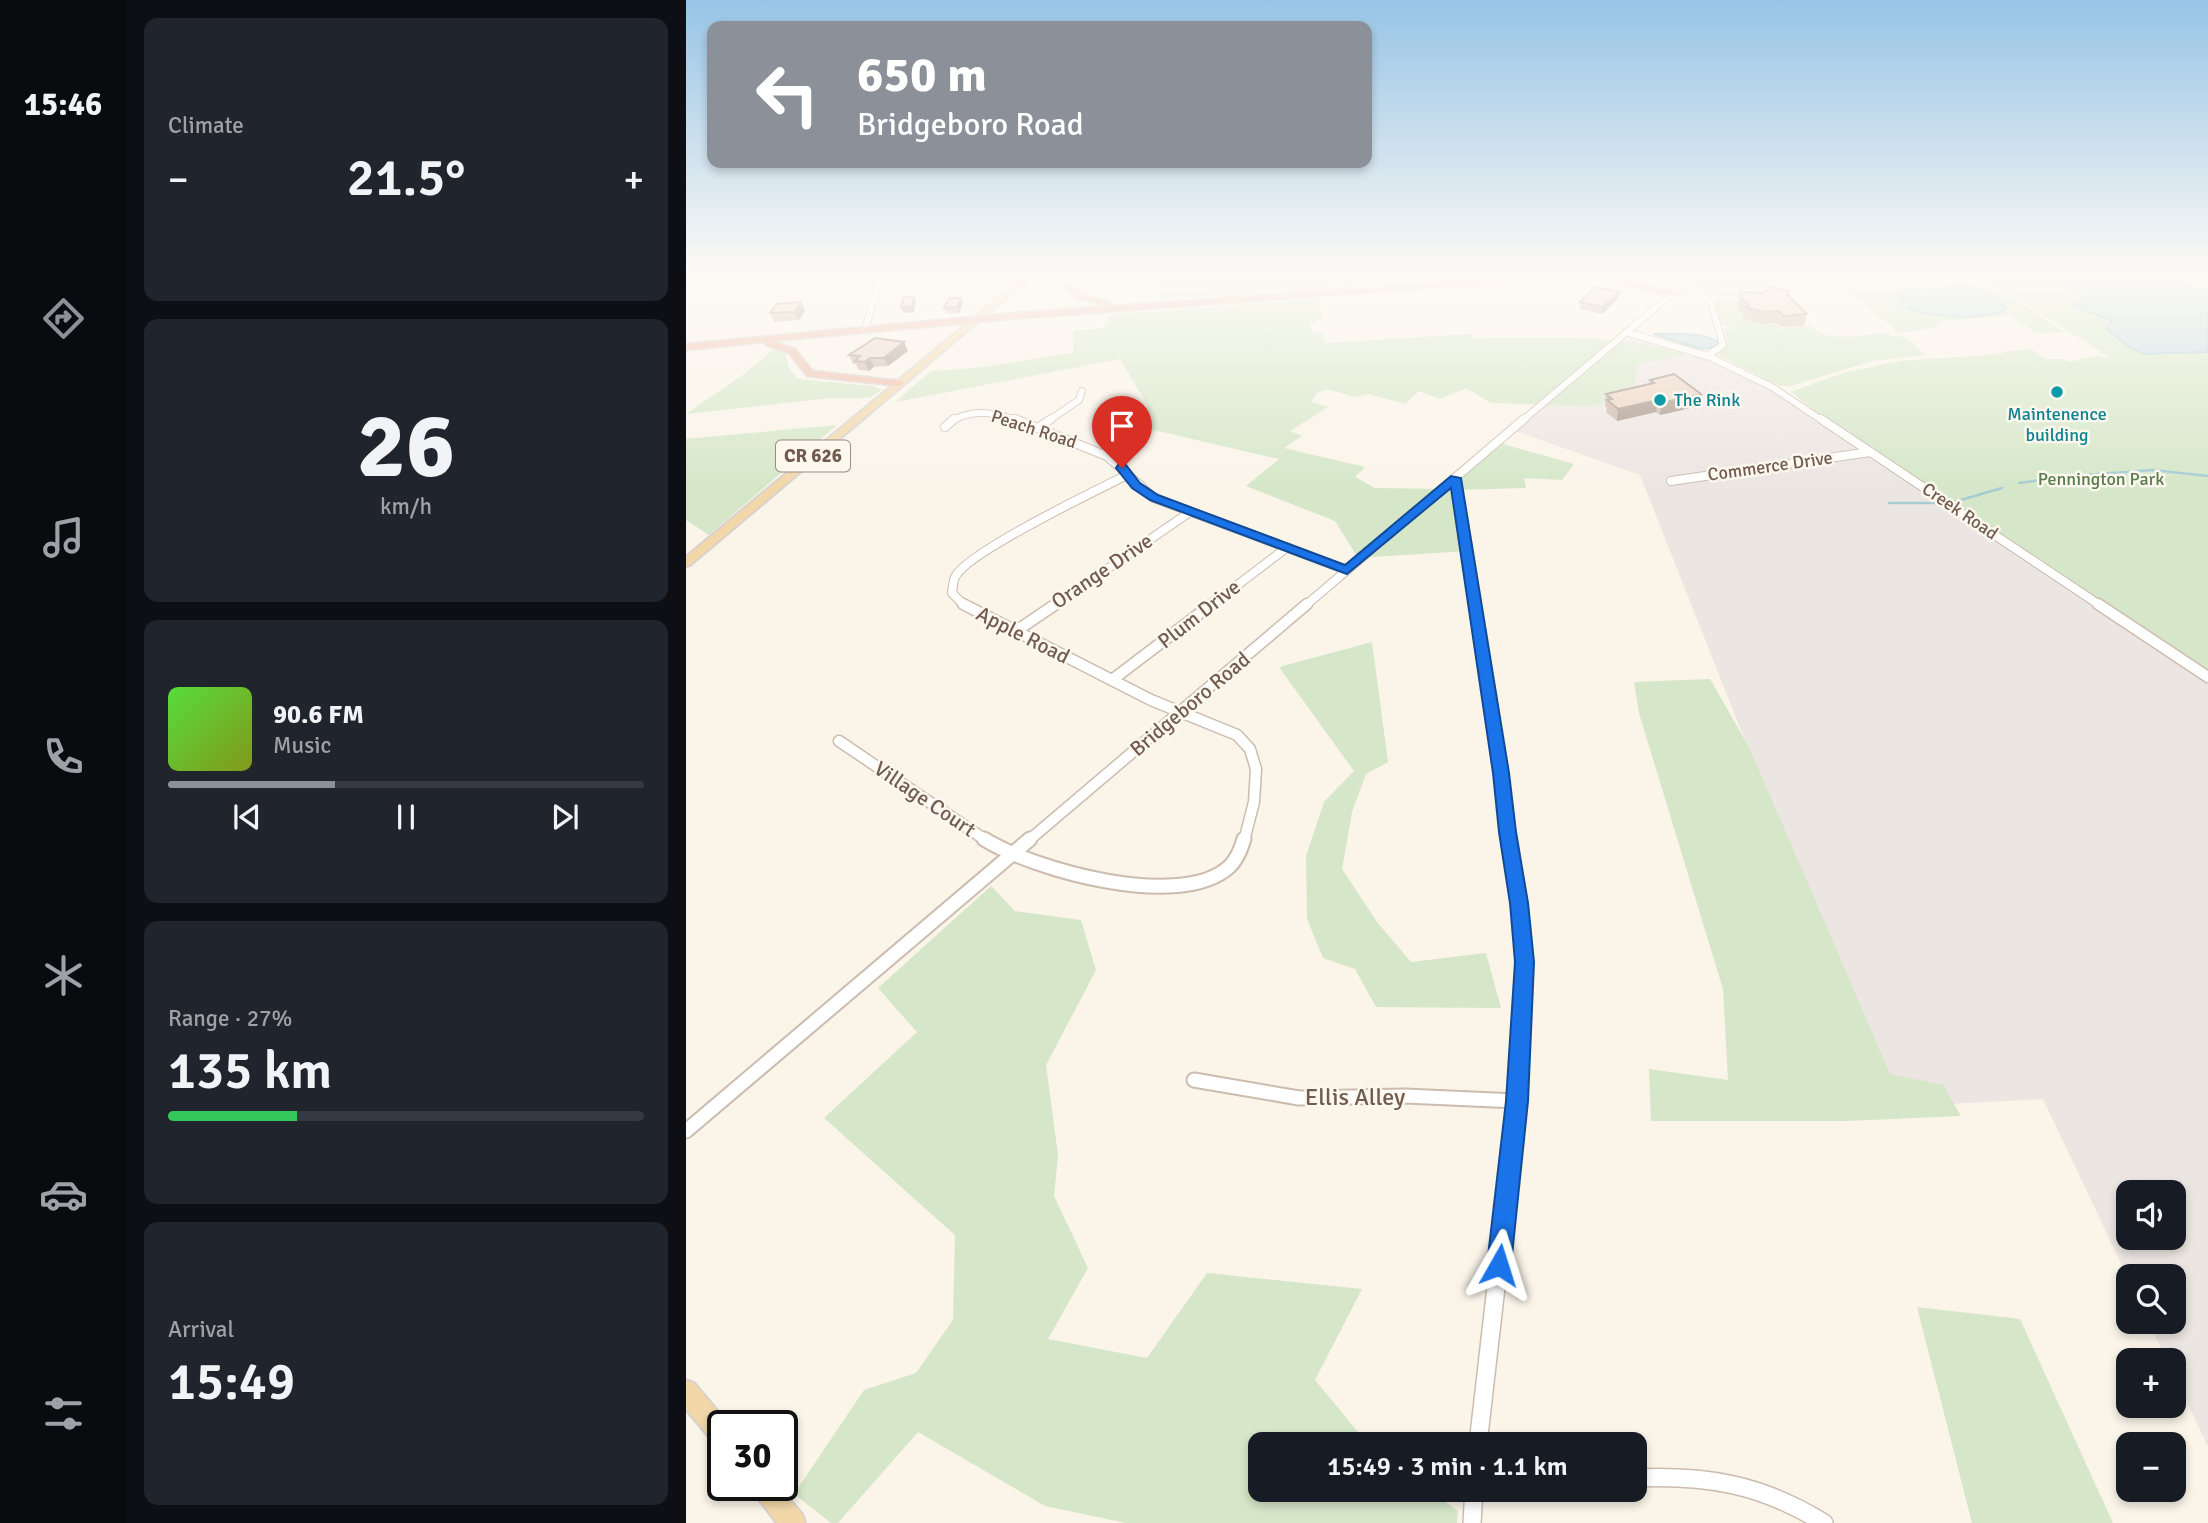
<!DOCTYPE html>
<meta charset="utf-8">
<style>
:root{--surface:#171b24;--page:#20242c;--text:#f1f3f6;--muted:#9ea1a6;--line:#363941;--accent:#8c9099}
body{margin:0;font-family:Signika,sans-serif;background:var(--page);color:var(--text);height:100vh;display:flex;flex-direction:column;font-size:26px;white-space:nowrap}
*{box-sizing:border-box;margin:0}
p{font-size:23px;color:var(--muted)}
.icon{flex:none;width:38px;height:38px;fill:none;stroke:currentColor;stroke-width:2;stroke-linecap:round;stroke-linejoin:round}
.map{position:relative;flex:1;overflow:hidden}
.drawer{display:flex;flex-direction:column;gap:18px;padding:18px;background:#0d0f14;width:560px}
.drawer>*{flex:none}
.hud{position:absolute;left:21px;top:21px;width:665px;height:147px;border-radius:14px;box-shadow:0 4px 10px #0003;background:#8c9099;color:#fff;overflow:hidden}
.tools{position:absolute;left:1430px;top:1180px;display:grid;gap:14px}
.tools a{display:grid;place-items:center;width:70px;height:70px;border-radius:14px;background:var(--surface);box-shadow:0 4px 10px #0003;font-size:35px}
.speed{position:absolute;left:21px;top:1410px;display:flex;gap:14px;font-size:35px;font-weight:700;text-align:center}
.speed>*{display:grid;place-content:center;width:91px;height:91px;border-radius:50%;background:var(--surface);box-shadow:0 4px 10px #0003;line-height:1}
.speed .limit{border:4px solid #111;border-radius:10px;background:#fff;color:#111}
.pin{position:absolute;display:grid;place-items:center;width:60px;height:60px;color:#fff;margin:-72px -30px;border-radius:50% 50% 50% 0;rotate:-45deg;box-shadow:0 0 7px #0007}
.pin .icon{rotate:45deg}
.me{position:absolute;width:77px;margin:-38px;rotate:6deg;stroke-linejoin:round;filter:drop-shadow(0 0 5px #0008)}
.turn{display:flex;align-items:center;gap:24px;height:147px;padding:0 35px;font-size:32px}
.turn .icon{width:91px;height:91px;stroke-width:2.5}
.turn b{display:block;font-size:49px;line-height:60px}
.big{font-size:52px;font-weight:600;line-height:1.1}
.drawer .card{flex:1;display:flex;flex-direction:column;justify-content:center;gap:10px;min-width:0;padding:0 24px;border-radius:14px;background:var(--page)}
.drawer .dial{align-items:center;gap:0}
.dial b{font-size:91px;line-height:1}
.song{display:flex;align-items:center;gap:21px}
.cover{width:84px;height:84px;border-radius:10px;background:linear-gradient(135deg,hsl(110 70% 55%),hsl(70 70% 35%))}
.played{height:7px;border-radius:4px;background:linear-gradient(90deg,var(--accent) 35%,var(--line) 35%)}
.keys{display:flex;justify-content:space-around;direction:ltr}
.heat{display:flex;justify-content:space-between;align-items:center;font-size:38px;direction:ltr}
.charge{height:10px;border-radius:5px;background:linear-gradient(90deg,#34c759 27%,var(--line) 0)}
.trip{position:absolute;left:562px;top:1432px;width:399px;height:70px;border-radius:14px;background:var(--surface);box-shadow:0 4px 10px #0003;font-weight:600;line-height:70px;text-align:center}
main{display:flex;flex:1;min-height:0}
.tab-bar{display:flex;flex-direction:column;width:126px;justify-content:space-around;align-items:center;background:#090b0e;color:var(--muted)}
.tab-bar .icon{width:49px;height:49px}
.tab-bar .on{color:var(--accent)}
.tab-bar b{font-size:32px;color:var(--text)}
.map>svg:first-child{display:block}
</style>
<main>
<nav class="tab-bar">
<b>15:46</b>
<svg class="icon on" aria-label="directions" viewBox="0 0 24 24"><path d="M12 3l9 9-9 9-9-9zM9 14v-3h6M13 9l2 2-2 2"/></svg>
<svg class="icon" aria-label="music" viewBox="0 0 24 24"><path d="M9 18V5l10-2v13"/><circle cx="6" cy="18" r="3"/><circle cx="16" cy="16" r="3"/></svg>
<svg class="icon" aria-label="phone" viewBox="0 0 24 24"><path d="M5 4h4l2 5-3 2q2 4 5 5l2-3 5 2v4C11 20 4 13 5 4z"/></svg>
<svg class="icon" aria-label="climate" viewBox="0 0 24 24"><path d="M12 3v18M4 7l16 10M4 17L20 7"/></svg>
<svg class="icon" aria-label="car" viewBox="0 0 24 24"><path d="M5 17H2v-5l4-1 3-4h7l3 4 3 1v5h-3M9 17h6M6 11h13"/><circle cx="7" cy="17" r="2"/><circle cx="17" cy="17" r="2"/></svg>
<svg class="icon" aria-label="filters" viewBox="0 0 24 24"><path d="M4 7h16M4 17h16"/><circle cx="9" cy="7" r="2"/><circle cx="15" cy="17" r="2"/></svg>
</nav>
<section class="drawer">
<div class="card"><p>Climate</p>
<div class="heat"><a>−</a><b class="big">21.5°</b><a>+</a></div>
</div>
<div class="card dial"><b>26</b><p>km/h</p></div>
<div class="card">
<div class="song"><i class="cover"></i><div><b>90.6 FM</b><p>Music</p></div></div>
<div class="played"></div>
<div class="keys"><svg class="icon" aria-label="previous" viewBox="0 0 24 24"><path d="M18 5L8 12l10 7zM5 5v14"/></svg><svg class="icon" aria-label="pause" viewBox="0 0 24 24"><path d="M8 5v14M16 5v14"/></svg><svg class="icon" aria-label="next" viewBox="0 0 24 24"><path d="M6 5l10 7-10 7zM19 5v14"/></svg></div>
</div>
<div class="card"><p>Range · 27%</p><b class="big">135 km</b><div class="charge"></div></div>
<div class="card"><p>Arrival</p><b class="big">15:49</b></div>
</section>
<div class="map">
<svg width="1522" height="1523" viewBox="0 0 1522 1523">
<rect width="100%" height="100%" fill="#faf4e9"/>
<path fill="#ece6e2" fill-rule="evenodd" d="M940 332 992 346 1077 381 1522 677V1447L1488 1374V1360H1481L1462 1321H1488V1276H1442V1278L1357 1099 1204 1107 954 475 824 429ZM1442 1192H1488V1237H1442Z"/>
<g fill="#d5e7c8">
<polygon points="471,276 785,276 475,299"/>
<polygon points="1015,276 1078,276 1105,280 1076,287 1065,295 1032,297 1017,289 1003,290 1003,295 992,295"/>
<path d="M1233 276H1402L1375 279 1373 282 1397 297 1387 303 1389 306 1415 315 1426 323 1420 325C1423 332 1427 332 1432 337 1458 361 1488 355 1522 352V677L1124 412 1129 411 1105 392 1157 373 1213 361 1317 354 1315 352 1345 349 1360 359H1378L1383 362 1411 356 1424 358 1310 284 1287 279 1245 281Z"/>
<polygon points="1114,280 1213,286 1296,283 1309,286 1378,332 1350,333 1324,316 1255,321 1248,328 1213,333 1159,287"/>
<path d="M631 299 637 317 624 325 625 332 636 333 640 343 786 334 788 338C858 338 932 333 1000 355L952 364 946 396 904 406 805 403 780 388 754 399 733 391 719 404 682 394 669 397 641 389 631 393 625 402 642 407 604 431 616 436 598 448 679 467 669 477 689 488 756 489 810 442 888 464 876 480 838 478 840 488 770 490 780 551 672 558 649 521 560 486 593 459 446 425 462 406 434 359 209 402 245 371 289 368 387 353 388 331 417 328 422 315Z"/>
<path d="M1032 300 1055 302 1050 306 1060 309 1058 319 1077 324H1090L1095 328 1124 326C1142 344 1177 334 1201 333L1206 336 1220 337 1239 355 1187 361 1104 386H1094L1032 355 1042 342 1038 330 1046 327 1036 324 1028 301Z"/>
<polygon points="88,349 100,354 103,369 112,379 186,386 196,390 183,398 145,398 0,414 58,374"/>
<polygon points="151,425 23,535 0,520 0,439"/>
<polygon points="686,642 702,762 680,774 666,812 656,869 691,922 725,962 800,953 815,1008 690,1007 669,969 637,958 621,919 620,856 638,802 668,771 593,667"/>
<polygon points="1024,679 1064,749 1204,1074 1257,1085 1275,1116 1160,1121 965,1121 963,1069 1042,1080 1037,989 953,713 948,682"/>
<polygon points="305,886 329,911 395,920 410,970 360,1065 372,1155 368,1196 402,1268 362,1339 461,1358 521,1273 676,1289 629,1380 682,1444 574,1444 574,1489 741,1489 772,1511 771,1523 440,1523 359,1506 232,1432 152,1523 145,1523 108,1494 178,1390 230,1373 267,1320 269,1235 138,1118 231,1032 192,988"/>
<polygon points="1231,1307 1334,1319 1427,1523 1286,1523"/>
</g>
<g fill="#bfdde2" stroke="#a6ccd3" stroke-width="2">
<polygon points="1402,276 1466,276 1495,280 1500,285 1522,292 1522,352 1458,354 1443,347 1420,328 1426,323 1422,319 1387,305 1397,297 1372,281"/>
<path d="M1270 286C1285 286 1316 293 1320 309 1298 321 1234 318 1213 304L1217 300 1213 293Z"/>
<path d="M967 334C984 334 1018 332 1032 342L1030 347 1015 349Z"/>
</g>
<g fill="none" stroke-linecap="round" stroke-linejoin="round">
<polyline stroke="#a6ccd3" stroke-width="2" points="1505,276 1522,280"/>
<g stroke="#a6ccd3" stroke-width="2.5">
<polyline points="1399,475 1467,470 1522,476"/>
<polyline points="1333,483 1394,475"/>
<polyline points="1268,502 1316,488"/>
<polyline points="1203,503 1251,503"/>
</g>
<g stroke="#ccbcb0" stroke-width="8">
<g id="minor-far4">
<polyline points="1013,292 1025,302 1037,345 1021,356"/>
<polyline points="180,326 195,276"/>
<polyline points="940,332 1024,357 1086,387 1137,421"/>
<path d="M266 421C288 407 312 414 335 421"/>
<polyline points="362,421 393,400 396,391"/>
<polyline points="836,421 1007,276"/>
</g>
</g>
<g stroke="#ccbcb0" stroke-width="10">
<g id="minor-far3">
<polyline points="329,419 421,456 468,498 661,570"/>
<polyline points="1135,419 1415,606"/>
<polyline points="259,427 268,419"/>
<polyline points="352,428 365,419"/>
<polyline points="769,478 789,606"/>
<polyline points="985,481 1184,452"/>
<path d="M279 606 266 593C267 588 267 581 269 577 280 553 411 490 441 475"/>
<polyline points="367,606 504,512"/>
<polyline points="524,606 600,548"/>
<polyline points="619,606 838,419"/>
</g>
</g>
<g stroke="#ccbcb0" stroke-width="13">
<g id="minor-far2">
<polyline points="277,604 465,700 551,735 564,749 570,769 568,802 558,841"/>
<polyline points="789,604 815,773 823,841"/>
<polyline points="1412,604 1522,677"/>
<polyline points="330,631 370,604"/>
<polyline points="426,680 526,604"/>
<polyline points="153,741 301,841"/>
<polyline points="342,841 621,604"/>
</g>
</g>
<g stroke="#ccbcb0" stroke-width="17">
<g id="minor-far1">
<path d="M298 839C348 870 494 911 543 867 551 860 555 849 558 839"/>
<polyline points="822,839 833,903 838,962 826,1141"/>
<polyline points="508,1080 613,1098 719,1096 831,1101"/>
<polyline points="0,1131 344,839"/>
</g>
</g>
<g stroke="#ccbcb0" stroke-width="20">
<g id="minor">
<polyline points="792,1444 827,1139"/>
<path d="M948 1478C1021 1475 1075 1484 1138 1523"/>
<polyline points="786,1523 788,1489"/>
</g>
</g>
<g stroke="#d8d1ce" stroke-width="4">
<g id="major">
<polygon points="338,276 346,276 4,565 0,566 0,557"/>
<polygon points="0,1380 8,1383 44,1426 37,1426 37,1448 29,1444 0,1409"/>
<polygon points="65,1486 92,1486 116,1514 119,1523 91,1523 69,1494"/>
</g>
</g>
<g stroke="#d8d1ce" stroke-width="3">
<g id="highway">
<polygon points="348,276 381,278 397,294 426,303 422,306 391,298 375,282"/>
<polygon points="849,276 882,276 878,278 326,319 87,341 109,349 127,371 216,381 218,383 213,386 121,376 103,353 80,345 79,342 0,350 0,344 326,313"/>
<polygon points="883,276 921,276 991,293 987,296 920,280"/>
</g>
</g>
<use href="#minor-far4" stroke="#fff" stroke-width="6"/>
<use href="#minor-far3" stroke="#fff" stroke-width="8"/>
<use href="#minor-far2" stroke="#fff" stroke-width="10"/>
<use href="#minor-far1" stroke="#fff" stroke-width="13"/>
<use href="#minor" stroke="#fff" stroke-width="17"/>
<use href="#major" fill="#f2d7a8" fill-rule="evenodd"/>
<use href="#highway" fill="#eeb9a6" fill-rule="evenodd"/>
</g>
<g fill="#ccb6a8">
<polygon points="1103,291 1102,296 1121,314 1118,326 1095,327 1091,323 1076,324 1057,319 1058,315 1051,307 1053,296"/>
<polygon points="275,298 277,303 273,313 260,313 258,308"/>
<polygon points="932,299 916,314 893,309 894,302"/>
<polygon points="115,302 119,311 113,320 88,322 84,313"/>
<polygon points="222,351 202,366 188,367 183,371 173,370 170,364 167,364 163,355"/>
<polygon points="964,380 1015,394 1013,406 974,415 970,412 931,421 920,412 921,408 919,406 920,394 963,384"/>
</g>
<g fill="#a69488">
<polygon points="933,292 932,299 916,314 917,307"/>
<polygon points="228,296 230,302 228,312 218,313 215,307"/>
<polygon points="275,298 277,303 273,313 271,307"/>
<polygon points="115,302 119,311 113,320 109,312"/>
<polygon points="218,342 222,351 202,366 198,358"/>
<polygon points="184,358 188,367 183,371 179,362"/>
<polygon points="1015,394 1013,406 974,415 976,403"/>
<polygon points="972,400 970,412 931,421 932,409"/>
</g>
<g fill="#edd4c3" stroke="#a69488" stroke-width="2">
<polygon points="910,287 933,292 917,307 894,302"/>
<polygon points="1085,287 1103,291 1100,294 1121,314 1098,316 1093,311 1079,312 1060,308 1063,305 1053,296 1058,292 1078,293"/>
<polygon points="228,296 226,306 215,307 218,297"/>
<polygon points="263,298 275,298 271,307 258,308"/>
<polygon points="115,302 109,312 84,313 91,304"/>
<polygon points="189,338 218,342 198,358 184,358 179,362 169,361 174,356 163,355"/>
<polygon points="988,374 1015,394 976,403 972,400 932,409 921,400 926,399 920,394 968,383 964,380"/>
</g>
<linearGradient id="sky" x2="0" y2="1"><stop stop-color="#97c4e6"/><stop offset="0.56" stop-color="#fdfaf5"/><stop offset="1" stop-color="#fdfaf5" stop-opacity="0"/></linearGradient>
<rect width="1522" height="489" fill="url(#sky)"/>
<polygon fill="#1a73e8" stroke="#114b97" stroke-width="2" points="432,465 440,465 454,483 472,495 659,565 765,476 775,478 823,773 830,832 842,903 848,962 842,1101 825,1265 821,1274 813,1277 804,1274 801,1265 820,1101 829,962 824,903 813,832 807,773 765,488 661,574 464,500 446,488 430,468"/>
<g fill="#0f9aa8" stroke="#fdf8ef" stroke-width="2.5">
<circle cx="1371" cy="392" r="7"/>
<circle cx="974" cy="400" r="7"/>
</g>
<g text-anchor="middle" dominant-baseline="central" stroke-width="5" stroke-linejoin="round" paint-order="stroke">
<g font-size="18" fill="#0d838f" stroke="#fdf8ef" text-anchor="start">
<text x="988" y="400">The Rink</text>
<text x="1371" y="414" text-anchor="middle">Maintenence<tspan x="1371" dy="21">building</tspan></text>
</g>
<g font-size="18" fill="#725c4f" stroke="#fdf8ef">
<text transform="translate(348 429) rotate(18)">Peach Road</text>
<text transform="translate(1084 466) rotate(-8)">Commerce Drive</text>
<text transform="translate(1274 511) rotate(34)">Creek Road</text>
</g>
<g font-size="18" fill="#597c4b" stroke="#fdf8ef">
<text x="1415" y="479">Pennington Park</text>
</g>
<rect fill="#fdf8ef" stroke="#9c8b7f" stroke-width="2" x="90" y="440.5" width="74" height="31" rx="5"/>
<g font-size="19" font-weight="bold" fill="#725c4f">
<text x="127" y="456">CR 626</text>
</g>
<g font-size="21" fill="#725c4f" stroke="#fdf8ef">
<text transform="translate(416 571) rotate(-34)">Orange Drive</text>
<text transform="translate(513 614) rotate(-38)">Plum Drive</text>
<text transform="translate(337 635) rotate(27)">Apple Road</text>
<text transform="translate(504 704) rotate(-40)">Bridgeboro Road</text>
<text transform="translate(239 799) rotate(34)">Village Court</text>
</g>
<g font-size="24" fill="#725c4f" stroke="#fdf8ef">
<text x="669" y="1097">Ellis Alley</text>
</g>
</g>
</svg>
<div class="tools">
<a><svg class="icon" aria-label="sound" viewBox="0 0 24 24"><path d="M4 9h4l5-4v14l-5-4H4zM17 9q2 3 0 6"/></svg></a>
<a><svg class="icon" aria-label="search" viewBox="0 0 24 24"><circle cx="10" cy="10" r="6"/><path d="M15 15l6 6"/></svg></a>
<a>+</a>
<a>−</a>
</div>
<div class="speed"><div class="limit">30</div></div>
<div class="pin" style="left:436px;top:468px;background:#d93025"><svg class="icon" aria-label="arrive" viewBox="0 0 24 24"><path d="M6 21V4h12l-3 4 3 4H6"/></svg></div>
<svg class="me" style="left:813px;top:1265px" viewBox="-20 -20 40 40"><path d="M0-17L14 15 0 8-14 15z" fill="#1a73e8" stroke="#fff" stroke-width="4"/></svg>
<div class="trip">15:49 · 3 min · 1.1 km</div>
<div class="hud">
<div class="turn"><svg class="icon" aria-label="left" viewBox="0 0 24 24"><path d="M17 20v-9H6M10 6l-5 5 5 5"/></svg><div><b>650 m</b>Bridgeboro Road</div></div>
</div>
</div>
</main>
